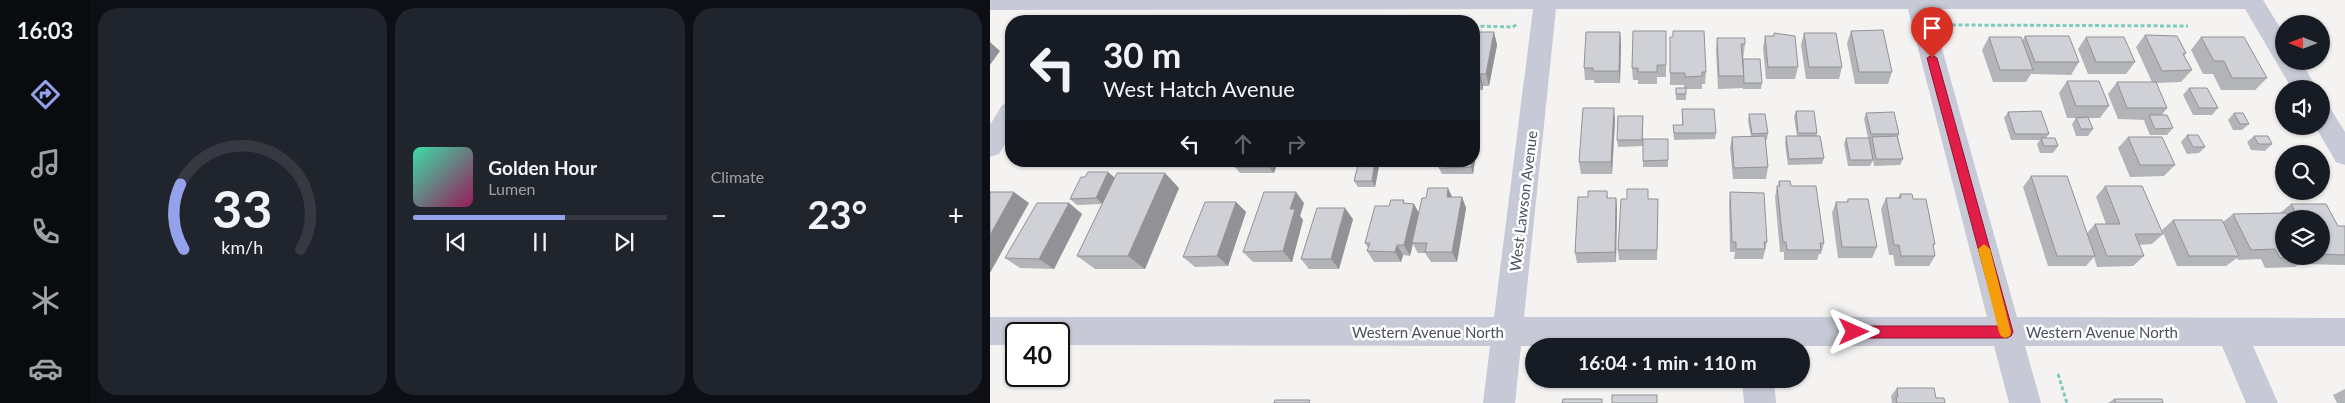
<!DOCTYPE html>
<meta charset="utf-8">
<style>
:root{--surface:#171b24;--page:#20242c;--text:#f1f3f6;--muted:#9ea1a6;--line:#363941;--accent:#94a2eb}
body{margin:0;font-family:Lato,sans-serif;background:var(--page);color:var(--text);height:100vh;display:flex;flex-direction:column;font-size:19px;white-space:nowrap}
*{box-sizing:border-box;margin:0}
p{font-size:16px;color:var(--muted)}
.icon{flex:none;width:28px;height:28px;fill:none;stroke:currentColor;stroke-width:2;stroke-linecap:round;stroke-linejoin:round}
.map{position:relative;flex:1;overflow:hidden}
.sheet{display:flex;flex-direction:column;gap:8px;padding:8px;background:#0d0f14;width:900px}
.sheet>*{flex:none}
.banner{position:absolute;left:15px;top:15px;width:475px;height:152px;border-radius:20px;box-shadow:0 1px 4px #0004;background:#171b24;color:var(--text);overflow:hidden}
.needle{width:32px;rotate:270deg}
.fabs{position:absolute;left:1285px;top:15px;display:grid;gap:10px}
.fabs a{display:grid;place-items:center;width:55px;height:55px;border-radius:50%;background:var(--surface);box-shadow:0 1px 4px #0004;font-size:25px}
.speed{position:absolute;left:15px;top:322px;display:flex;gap:10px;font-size:25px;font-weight:700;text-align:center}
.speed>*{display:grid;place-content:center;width:65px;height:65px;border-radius:50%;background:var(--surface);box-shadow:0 1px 4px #0004;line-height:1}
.speed .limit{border:2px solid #111;border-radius:8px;background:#fff;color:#111}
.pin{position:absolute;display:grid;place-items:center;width:42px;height:42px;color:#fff;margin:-51px -21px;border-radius:50% 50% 50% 0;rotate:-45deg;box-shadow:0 0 5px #0007}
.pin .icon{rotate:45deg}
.me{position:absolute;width:55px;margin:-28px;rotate:90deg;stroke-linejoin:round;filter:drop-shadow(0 0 4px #0008)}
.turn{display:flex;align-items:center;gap:18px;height:105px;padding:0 15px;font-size:22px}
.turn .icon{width:65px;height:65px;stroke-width:2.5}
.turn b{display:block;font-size:35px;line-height:42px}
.lanes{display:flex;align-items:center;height:48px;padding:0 15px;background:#0003;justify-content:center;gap:25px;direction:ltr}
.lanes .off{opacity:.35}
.big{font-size:38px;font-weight:700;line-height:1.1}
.sheet .widget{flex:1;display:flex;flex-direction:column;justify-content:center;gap:8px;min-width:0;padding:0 18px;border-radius:20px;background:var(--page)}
.sheet .dial{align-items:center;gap:0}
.dial svg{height:130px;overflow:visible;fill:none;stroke:var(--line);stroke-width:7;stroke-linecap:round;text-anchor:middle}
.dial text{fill:var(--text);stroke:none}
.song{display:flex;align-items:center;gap:15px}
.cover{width:60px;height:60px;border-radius:8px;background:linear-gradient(135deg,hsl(160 70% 55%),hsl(330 70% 35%))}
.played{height:5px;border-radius:2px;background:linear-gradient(90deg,var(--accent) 60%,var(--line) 60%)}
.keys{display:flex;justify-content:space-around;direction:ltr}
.heat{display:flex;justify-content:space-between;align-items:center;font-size:28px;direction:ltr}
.sheet .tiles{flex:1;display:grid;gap:8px;grid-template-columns:repeat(3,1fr)}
.trip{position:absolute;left:535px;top:338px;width:285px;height:50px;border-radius:25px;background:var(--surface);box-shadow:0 1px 4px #0004;font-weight:700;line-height:50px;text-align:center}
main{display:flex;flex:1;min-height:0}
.tabs{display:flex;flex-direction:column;width:90px;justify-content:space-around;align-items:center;background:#090b0e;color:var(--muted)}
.tabs .icon{width:35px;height:35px}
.tabs .current{color:var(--accent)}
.tabs b{font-size:22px;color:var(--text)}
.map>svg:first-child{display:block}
</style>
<main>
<nav class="tabs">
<b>16:03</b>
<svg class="icon current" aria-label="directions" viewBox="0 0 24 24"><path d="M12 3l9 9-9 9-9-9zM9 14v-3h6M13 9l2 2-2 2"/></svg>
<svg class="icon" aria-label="music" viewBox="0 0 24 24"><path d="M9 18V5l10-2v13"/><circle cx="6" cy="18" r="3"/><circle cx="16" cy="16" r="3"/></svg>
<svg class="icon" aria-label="phone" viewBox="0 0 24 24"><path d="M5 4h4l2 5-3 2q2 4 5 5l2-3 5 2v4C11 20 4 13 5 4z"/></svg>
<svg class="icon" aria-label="climate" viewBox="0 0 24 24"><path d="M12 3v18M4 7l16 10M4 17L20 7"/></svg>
<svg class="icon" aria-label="car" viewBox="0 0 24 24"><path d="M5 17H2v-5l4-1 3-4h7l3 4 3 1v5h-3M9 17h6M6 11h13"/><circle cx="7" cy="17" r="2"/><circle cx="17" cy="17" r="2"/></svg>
</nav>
<section class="sheet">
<div class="tiles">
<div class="widget dial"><svg viewBox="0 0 100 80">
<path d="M14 69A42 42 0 1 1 86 69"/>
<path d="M14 69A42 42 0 0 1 12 29" stroke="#94a2eb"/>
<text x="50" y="56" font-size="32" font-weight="700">33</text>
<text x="50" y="72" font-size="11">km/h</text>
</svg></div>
<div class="widget">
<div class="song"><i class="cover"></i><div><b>Golden Hour</b><p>Lumen</p></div></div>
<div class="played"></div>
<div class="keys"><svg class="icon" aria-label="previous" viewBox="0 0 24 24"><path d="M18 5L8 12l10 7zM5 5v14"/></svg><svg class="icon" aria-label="pause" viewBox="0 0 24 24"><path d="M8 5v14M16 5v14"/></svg><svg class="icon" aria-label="next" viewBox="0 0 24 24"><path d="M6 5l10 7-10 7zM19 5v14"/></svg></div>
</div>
<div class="widget"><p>Climate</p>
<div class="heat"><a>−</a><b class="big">23°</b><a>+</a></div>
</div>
</div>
</section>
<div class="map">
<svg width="1355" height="403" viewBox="0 0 1355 403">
<rect width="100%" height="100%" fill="#f4f3f2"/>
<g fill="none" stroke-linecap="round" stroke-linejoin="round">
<g stroke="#7dccbc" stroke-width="3" stroke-dasharray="4 2.5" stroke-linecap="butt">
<polyline points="962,25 1198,26"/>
<polyline points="484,26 523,27 527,24"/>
<polyline points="1068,374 1077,403"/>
</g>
<g fill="#c7cad6" fill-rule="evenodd">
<path d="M0 0H1273L1294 34V61H1311L1327 89H1302L1255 9H941L1027 317 1355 318V346H1263L1288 403H1256L1232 346H1035L1051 403H1019L1004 346H531L525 403H493L500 346 69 345V334H26V345H0V317H504L543 9 0 10ZM566 9H918L997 317H534Z"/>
<polygon points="21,102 21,134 9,154 0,157 0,125 12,105"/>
<polygon points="1331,105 1340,108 1355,132 1355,165 1346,162 1325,126 1331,126"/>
<polygon points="752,379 784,379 786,403 754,403"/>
</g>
</g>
<g fill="#b3b4b8" fill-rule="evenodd">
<polygon points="676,31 676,77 667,77 667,84 648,84 648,80 643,80 642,68"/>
<polygon points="683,31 716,72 715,84 712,84 712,89 696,89 696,100 686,100 686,88 694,88 694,85 680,85 680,37 683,37"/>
<polygon points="861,31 902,72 898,84 865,84 857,43"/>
<polygon points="484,32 504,32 507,45 499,86 493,86 493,90 484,90"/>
<polygon points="630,32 631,44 630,83 604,83 604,80 595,80 594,68"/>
<polygon points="784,33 808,67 805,79 776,79 773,48 775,36 783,36"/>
<polygon points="814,33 852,67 849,79 816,79 811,45"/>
<polygon points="1155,35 1196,53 1194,56 1202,70 1191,82 1166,83 1177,108 1172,115 1183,128 1177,135 1160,135 1154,121 1155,120 1128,119 1118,94 1127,82 1162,82 1146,47"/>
<polygon points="1035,36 1089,62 1081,75 1041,74 1036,82 1003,82 992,50 999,37 1032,41"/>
<polygon points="1096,37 1145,62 1136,74 1098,74 1088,49"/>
<polygon points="1211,37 1277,78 1265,90 1231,90 1223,74 1213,74 1201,50"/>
<polygon points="727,38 755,44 753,59 772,83 771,89 753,89 753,84 753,88 728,89 726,51"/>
<polygon points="1077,81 1119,106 1110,118 1098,118 1103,129 1098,136 1086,136 1082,124 1086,118 1077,118 1069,93"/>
<polygon points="1199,88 1228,108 1222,115 1203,115 1193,95"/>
<polygon points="692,109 726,133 725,139 684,140 683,125 692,125"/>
<polygon points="806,111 827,133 827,136 834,158 832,164 798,165 795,143 796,136 807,136 804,117"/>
<polygon points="1018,112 1059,134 1056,138 1068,146 1063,153 1050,153 1047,144 1050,140 1021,140 1014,118"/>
<polygon points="876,113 909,134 908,137 913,159 910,165 884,166 883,160 880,166 858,166 854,144 856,138 878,138 874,119"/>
<polygon points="1244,113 1259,124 1252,130 1243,130 1238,120"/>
<polygon points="759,114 778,133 777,140 775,140 778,167 776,179 743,179 740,148 742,137 761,136 758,121"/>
<polygon points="653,116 653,146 628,147 627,140"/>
<polygon points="484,120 486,127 484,142 487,148 483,174 452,174 449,168 484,161"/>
<polygon points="625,120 622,174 591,174 589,162"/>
<polygon points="1197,135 1215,147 1209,153 1197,154 1191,142"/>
<polygon points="1264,136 1282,144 1275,151 1261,150 1257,142"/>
<polygon points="1138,137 1185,165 1174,176 1140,177 1128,148"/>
<rect x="653" y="139" width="25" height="28"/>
<polygon points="247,161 288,161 284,173 250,173 245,167"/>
<polygon points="369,161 390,161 385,187 368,187 364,181"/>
<polygon points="118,172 125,178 189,188 155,269 105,269 87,256 112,204 87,205 80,199 95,177"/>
<polygon points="1041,176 1097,233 1105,224 1116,224 1106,197 1115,186 1173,234 1162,244 1149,245 1154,256 1143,266 1107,267 1104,257 1096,266 1058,266 1033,187"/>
<polygon points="789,181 801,186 834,243 831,254 829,254 827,260 794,260 794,252 790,252 785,197 787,186 788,186"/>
<polygon points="658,189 658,199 668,199 667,260 629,260 628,250 637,199"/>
<polygon points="617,191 618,198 626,198 627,208 626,262 587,263 585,253 598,197"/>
<polygon points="740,192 777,242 773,259 744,259 745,252 740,252 739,203"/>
<polygon points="910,194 945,244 943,247 945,256 939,266 905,266 903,255 899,255 891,209 896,198 908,198"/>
<polygon points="462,197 472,197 476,208 467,262 441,262 435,253 428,253 423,244 420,256 413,255 411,262 384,262 377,251 378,248 375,243 399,206 416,203 424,204 429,213"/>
<polygon points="858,199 887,247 882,258 848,258 842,213 846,202 857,202"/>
<polygon points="246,202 256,212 238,266 205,267 193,257"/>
<polygon points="79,203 92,214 64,269 30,268 15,258"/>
<polygon points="314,203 310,216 313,220 302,262 263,262 253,252"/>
<path d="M1301 204 1348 226H1355V265L1312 264 1311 263 1305 267 1275 268 1271 259 1248 260 1247 258 1236 266H1187L1172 230 1183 220 1233 222 1243 214 1290 213ZM1294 219H1331V256H1294Z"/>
<polygon points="363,219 349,269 319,269 311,259"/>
<polygon points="907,388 946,398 955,403 901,403 902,402 901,396"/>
<polygon points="1355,389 1355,403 1347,403 1343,395"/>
<polygon points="1124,399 1173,403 1118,403"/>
</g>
<g fill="#929296">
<polygon points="504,32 507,45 499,86 496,74"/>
<polygon points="630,32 631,44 630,83 629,71"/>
<polygon points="0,42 10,51 0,65"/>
<polygon points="490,74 493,86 493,90 489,78"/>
<polygon points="624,108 625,120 622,174 621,162"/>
<polygon points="484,120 486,127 484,143"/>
<polygon points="484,142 487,148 483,174 481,167 482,161 484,161"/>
<polygon points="281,161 288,161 284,173 279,167"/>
<polygon points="385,161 390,161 385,187 382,181"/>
<polygon points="118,172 125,178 113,204 106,198"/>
<polygon points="175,173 189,188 155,269 138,256"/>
<polygon points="458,188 463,199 457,197"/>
<polygon points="24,192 39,203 0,273 0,235"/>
<polygon points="306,192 314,203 310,216 313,220 302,262 293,251 300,209"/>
<polygon points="472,197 476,208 467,262 462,252"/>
<polygon points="626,198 627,208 626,262 625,252"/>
<polygon points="246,202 256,212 238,266 227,256"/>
<polygon points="79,203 92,214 64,269 49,259"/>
<polygon points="424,204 429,214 420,256 414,245"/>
<polygon points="355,208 363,219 349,269 341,259"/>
<polygon points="407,245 413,255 411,262 405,252"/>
</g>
<g fill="#d0d1d6" stroke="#929296">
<polygon points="893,30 902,72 869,72 861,31"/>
<polygon points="643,31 676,31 676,65 667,65 667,72 648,72 648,68 642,68"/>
<polygon points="683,31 714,31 716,72 712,72 712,76 695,77 695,73 680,73 680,37 683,37"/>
<polygon points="484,32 504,32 496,74 490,74 489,78 484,78"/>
<polygon points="596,32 630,32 629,71 603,71 603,68 594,68"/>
<polygon points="784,33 805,36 808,67 778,67 775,36 784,36"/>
<polygon points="814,33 846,33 852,67 819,67"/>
<polygon points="1155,35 1187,36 1196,53 1193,54 1202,70 1172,71"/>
<polygon points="1035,36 1079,36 1089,62 1045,62"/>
<polygon points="999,37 1031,37 1043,70 1010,70"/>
<polygon points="1096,37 1134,37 1145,62 1106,62"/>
<polygon points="1211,37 1254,37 1277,78 1242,78 1234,61 1224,61"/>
<polygon points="727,38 755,38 755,44 751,44 754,76 729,76"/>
<polygon points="753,59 770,59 772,83 754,83"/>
<polygon points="1077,81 1109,81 1119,106 1086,106"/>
<polygon points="1127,82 1166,82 1177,108 1137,108"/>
<rect x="686" y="88" width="10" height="6"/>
<polygon points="1199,88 1217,88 1228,108 1209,108"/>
<polygon points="593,108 624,108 621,162 589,162"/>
<polygon points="692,109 724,109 726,133 684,133 683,125 693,125"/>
<polygon points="806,111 824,111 827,133 808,133"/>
<polygon points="1051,111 1059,134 1025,134 1018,112"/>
<polygon points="904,112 909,134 881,134 876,113"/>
<polygon points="1244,113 1253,113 1259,124 1250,124"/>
<polygon points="759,114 775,114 778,133 762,134"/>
<polygon points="1159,115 1177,115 1183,128 1165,129"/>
<polygon points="628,116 653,116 652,140 627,140"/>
<polygon points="1098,117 1103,129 1091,129 1086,118"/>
<polygon points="1197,135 1208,135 1215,147 1203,147"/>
<polygon points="775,136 778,167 744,168 742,137"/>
<polygon points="796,136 830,136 834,158 799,159"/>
<polygon points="907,136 913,159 886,159 882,137"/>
<polygon points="1264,136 1278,136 1282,144 1268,144"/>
<polygon points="1138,137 1172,137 1185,165 1150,165"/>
<polygon points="856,138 879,138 883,160 860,160"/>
<polygon points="1051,138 1065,138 1068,146 1054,146"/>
<polygon points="653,139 678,139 678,160 653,161"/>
<polygon points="247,161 281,161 279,167 245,167"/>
<polygon points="369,161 385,161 382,181 364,181"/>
<polygon points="451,161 482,161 481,167 449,168"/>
<polygon points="98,172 118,172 106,198 80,199 91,177 95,177"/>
<polygon points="127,173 175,173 138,256 87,256"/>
<polygon points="1041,176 1077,176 1105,256 1067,256"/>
<polygon points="789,181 800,181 801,186 826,186 834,243 830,243 831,250 797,250 796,242 793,242 787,186 790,186"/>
<polygon points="1115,186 1152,186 1173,234 1145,234 1154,256 1117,256 1105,224 1130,224"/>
<polygon points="438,188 458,188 457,197 472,197 462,252 435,252 437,243 422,243 432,198 436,198"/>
<polygon points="637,189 658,189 658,199 668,199 667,250 628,250 631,199 637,199"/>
<polygon points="598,191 617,191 617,198 626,198 625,252 585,253 588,197 598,197"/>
<polygon points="0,192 24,192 0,235"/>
<polygon points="274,192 306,192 300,209 305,209 293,251 253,252"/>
<polygon points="740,192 774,193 777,242 774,242 775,249 746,249 746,242 742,242"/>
<polygon points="910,194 922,194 923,199 936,199 945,244 943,244 945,256 911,256 909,245 904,245 896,198 911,198"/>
<polygon points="858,199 878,199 887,247 852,247 846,202 858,202"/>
<polygon points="401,200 414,200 413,203 424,204 414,245 407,245 405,252 377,251 380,243 375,243 385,206 399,206"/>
<polygon points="215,202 246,202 227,256 193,257"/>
<polygon points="47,203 79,203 49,259 15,258"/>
<polygon points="1301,204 1336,204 1348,226 1355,226 1355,255 1331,254 1331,219 1309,219"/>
<polygon points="327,208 355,208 341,259 311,259"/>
<polygon points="1296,213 1299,219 1294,219 1294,256 1320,256 1320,257 1290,258 1285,249 1261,250 1243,214"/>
<polygon points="1183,220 1232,220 1249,256 1199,256"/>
<polygon points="907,388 944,388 946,398 954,398 955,403 907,403 906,397 908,397"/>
<rect x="622" y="395" width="45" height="8"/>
<polygon points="573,399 612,399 612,403 572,403"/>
<polygon points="1124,399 1172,399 1173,403 1126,403"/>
<polygon points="285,400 320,400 319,403 284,403"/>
</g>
<polygon fill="#e11d48" stroke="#92132f" points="942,55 947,58 1023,332 1021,336 1017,338 864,338 859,336 857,332 859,328 864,326 1009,326 937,58"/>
<polygon fill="#f59e0b" points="994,244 1000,249 1021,332 1020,336 1015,338 1011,336 1009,332 988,249"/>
<g text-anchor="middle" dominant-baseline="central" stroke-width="5" stroke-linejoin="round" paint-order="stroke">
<g font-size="15" fill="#4b4f5f" stroke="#fff">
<text transform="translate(533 201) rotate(-83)">West Lawson Avenue</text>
<text x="438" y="332">Western Avenue North</text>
<text x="1112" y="332">Western Avenue North</text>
</g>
</g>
</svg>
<div class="fabs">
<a><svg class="needle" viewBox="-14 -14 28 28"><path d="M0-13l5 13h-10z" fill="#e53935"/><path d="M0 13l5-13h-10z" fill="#9ea1a6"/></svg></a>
<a><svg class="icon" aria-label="sound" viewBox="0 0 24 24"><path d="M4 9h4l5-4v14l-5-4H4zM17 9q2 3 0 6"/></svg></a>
<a><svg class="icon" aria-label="search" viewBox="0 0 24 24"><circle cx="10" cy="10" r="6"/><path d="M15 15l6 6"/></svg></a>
<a><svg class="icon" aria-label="layers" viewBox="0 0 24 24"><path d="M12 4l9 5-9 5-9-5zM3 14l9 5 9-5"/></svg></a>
</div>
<div class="speed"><div class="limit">40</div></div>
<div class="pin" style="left:942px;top:58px;background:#d93025"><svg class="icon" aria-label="arrive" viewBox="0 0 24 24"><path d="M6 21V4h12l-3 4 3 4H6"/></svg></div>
<svg class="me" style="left:864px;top:332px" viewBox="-20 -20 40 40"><path d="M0-17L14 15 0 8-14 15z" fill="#e11d48" stroke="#fff" stroke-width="4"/></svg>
<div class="trip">16:04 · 1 min · 110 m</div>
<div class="banner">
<div class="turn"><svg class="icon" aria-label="left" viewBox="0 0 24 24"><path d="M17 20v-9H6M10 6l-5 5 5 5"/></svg><div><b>30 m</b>West Hatch Avenue</div></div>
<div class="lanes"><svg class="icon" aria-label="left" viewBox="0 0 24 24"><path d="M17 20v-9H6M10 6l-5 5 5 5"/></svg><svg class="icon off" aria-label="ahead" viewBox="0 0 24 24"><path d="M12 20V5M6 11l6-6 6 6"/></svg><svg class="icon off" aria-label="right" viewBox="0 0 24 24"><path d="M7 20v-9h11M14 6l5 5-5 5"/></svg></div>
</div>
</div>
</main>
